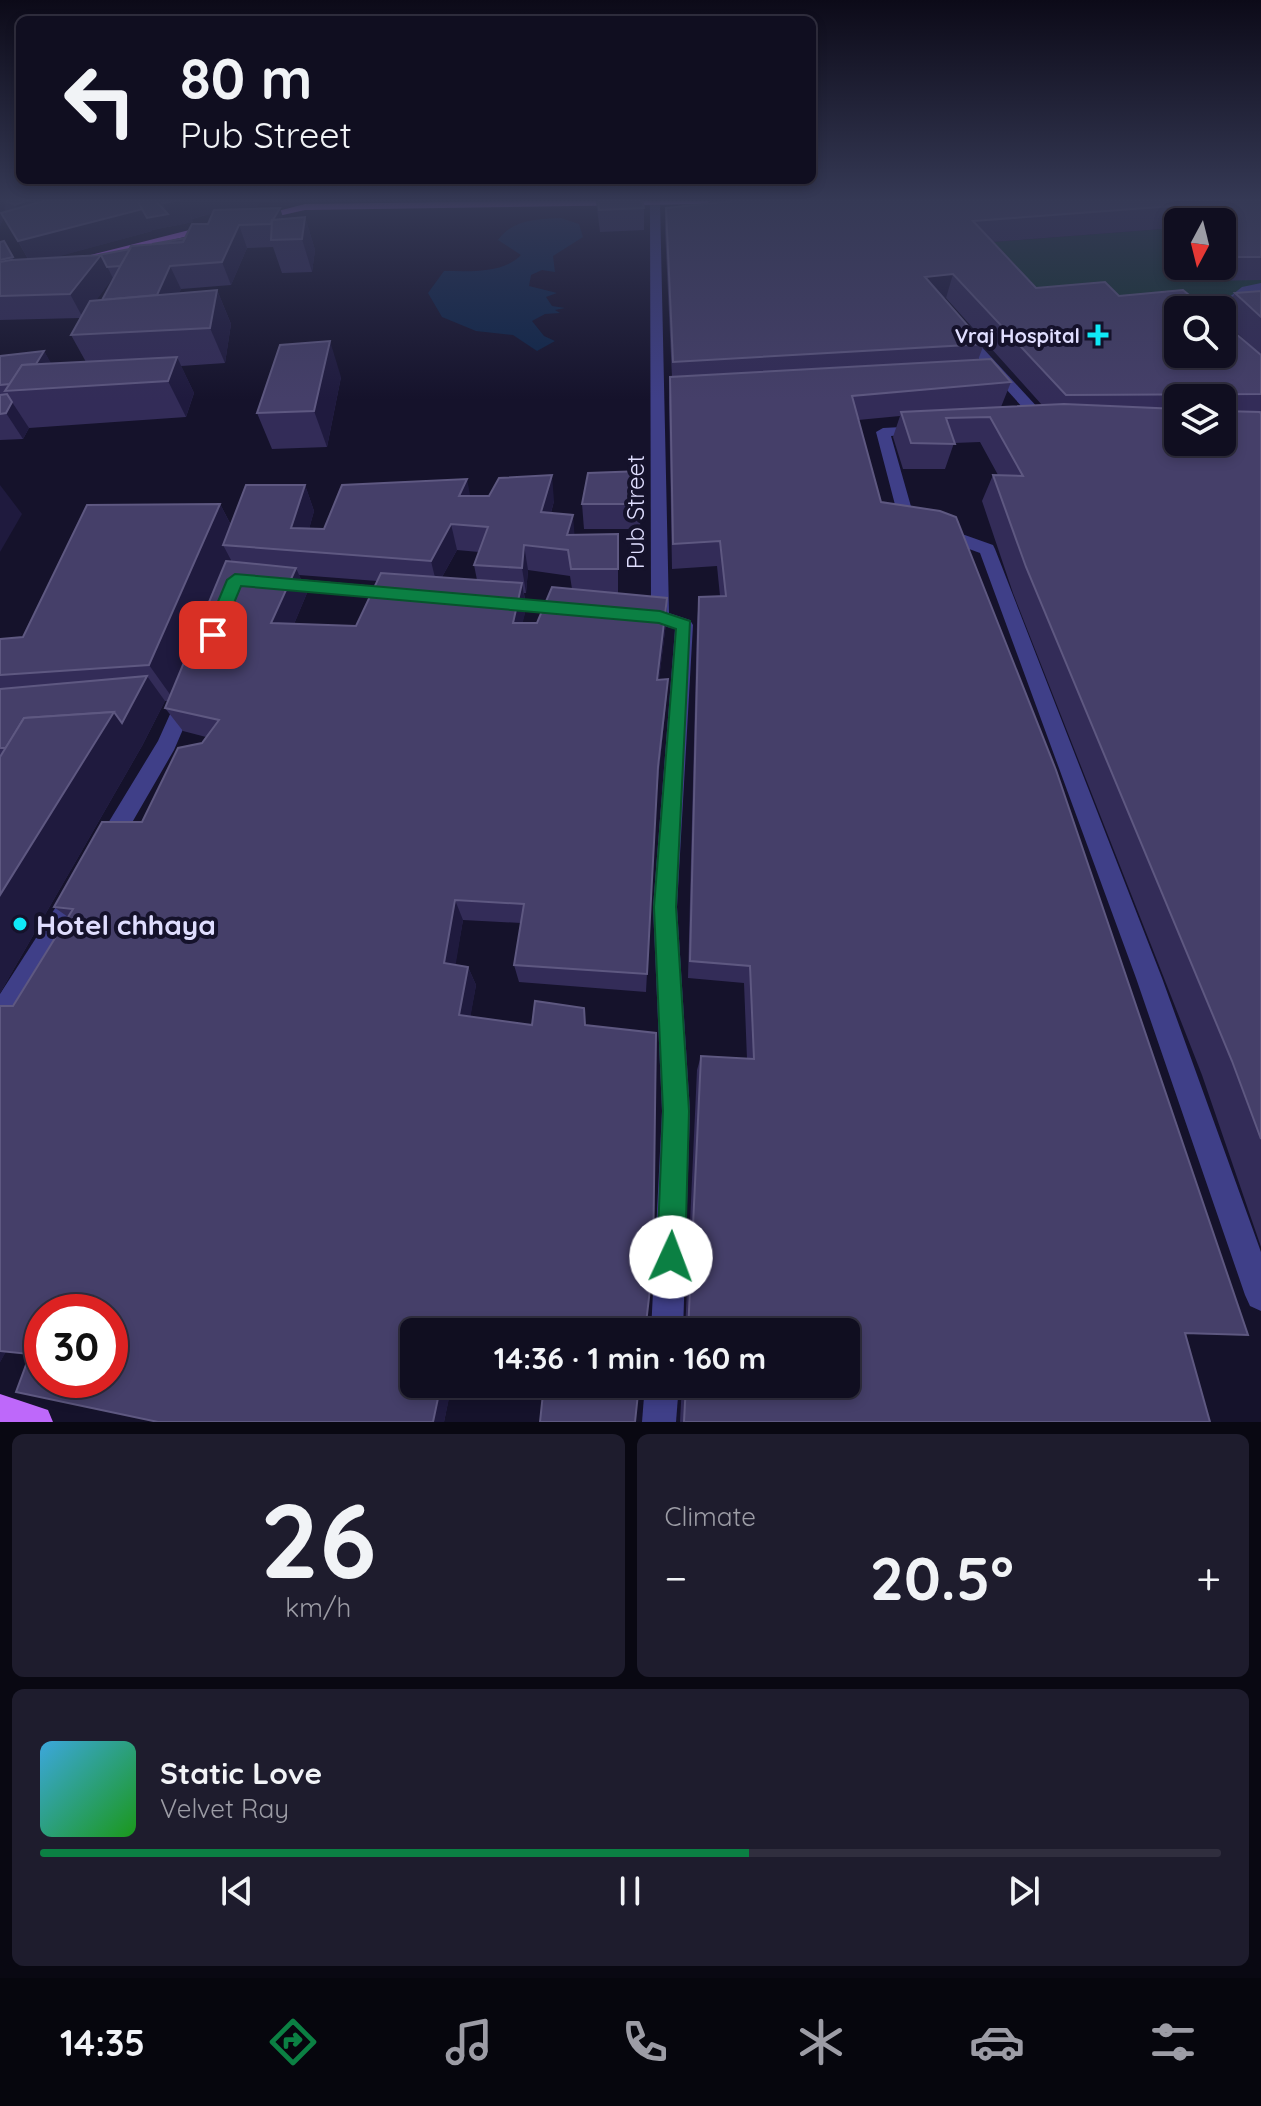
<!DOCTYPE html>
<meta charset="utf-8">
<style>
:root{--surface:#100e20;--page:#1e1c2d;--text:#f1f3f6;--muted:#9c9ca5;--line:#302e3e;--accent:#0b8043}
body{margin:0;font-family:Quicksand,sans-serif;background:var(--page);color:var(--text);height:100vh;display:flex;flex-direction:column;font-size:30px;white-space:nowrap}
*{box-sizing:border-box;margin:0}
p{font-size:26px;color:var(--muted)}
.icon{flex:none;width:44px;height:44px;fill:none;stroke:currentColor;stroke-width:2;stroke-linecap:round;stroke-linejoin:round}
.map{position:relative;height:1422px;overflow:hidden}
.drawer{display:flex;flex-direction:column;gap:12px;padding:12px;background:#090812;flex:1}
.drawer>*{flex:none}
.guide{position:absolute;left:16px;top:16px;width:800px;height:168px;border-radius:12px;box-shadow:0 4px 12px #0003,0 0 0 2px var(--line);background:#100e20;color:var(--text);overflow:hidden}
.needle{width:52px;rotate:187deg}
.tools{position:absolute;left:1164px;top:208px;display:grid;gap:16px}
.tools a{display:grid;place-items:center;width:72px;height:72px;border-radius:12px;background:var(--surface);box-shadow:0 4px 12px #0003,0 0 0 2px var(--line);font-size:40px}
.speed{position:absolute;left:24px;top:1294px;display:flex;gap:16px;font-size:40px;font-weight:700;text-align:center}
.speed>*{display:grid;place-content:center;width:104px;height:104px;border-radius:50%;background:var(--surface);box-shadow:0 4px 12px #0003,0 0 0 2px var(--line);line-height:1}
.speed .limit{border:12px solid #d22;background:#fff;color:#111}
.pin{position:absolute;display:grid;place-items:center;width:68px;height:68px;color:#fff;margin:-34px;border-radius:16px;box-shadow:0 4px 12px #0006}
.me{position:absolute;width:88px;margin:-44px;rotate:2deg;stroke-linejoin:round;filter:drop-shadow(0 0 6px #0008)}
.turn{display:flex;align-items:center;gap:28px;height:168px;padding:0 32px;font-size:36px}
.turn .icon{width:104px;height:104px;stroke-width:2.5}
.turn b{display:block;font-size:56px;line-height:68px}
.big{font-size:60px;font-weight:800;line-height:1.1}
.drawer .widget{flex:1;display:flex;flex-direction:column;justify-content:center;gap:12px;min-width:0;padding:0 28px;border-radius:12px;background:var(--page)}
.drawer .dial{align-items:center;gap:0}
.dial b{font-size:104px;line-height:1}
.song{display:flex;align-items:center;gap:24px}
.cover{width:96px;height:96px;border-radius:12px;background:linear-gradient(135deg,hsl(200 70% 55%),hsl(120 70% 35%))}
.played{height:8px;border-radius:4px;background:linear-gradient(90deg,var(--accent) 60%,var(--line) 60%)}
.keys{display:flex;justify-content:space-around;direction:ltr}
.heat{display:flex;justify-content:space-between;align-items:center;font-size:44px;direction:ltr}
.drawer .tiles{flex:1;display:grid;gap:12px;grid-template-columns:1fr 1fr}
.widget:last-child{grid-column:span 2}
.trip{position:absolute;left:400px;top:1318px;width:460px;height:80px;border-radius:12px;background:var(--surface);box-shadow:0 4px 12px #0003,0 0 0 2px var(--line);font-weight:800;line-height:80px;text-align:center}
.tab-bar{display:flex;height:128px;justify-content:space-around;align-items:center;background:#06060d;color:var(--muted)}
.tab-bar .icon{width:56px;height:56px}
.tab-bar .active{color:var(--accent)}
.tab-bar b{font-size:36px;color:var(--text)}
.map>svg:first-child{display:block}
</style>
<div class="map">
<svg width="1261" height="1422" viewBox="0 0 1261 1422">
<rect width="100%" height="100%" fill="#15122b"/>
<polygon fill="#153532" points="1162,229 1178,247 1178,266 1261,280 1261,314 1222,317 1222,310 1054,309 966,244"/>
<path fill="#0d2549" d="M561 218 579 224 583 237 553 256 555 272 542 270 531 275 529 286 557 293 546 297 552 306 565 308 555 310 560 313 545 314 532 321 544 336 555 341 537 351 513 335 476 331 442 317 428 293 444 271C469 271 503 274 521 255L498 240C513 219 538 219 561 218Z"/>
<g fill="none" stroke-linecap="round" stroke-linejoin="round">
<g fill="#3f3f88" fill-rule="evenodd">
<polygon points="650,201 660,201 669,613 690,620 693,625 677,907 690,1111 683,1332 651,1332 662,1111 653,907 675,629 648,622 645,617 651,611"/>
<polygon points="1261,283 1261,291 1249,292 1223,313 1213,310 1242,287"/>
<polygon points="960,332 968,332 1052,423 1052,429 1042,429 960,338"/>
<polygon points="920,426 927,430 925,433 891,436 914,517 993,545 995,549 1162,978 1261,1252 1261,1311 1250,1306 1245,1295 1136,978 980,553 901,524 899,520 876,432 883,428"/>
<polygon points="276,577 399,588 408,594 399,600 270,587 267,583"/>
<polygon points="499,597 571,603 580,609 571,615 493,607 490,603"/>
<polygon points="187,689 194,692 197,697 174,750 115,852 107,855 99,852 96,845 99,838 158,741 180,692"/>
<polygon points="78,882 86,885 90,893 86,901 9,1027 0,1031 0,994 70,885"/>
<polygon points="645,1384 679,1384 676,1422 642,1422"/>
</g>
<g fill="#be68fa" fill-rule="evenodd">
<polygon points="538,201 711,201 706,204 305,210 256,221 251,218 305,204"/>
<polygon points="213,224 218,227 217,229 73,264 67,261"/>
<polygon points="0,1394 48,1410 53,1422 0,1422"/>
</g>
</g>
<g fill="#332c58" fill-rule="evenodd">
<path d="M0 200H274L259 203 257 201 259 206 239 209 280 208 283 219 305 217 315 250 312 272 282 273 273 247 247 248 231 285 181 289 179 293 217 290 231 324 225 363 181 366 194 393 186 417 29 428 23 439 0 440V356L44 351 51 364 86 362 71 335 80 318 0 320V242L4 241 14 260 28 259 4 217 0 226ZM213 213 208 224 185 238 98 255 55 257 152 231V230L193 222 192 219ZM112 279H114L102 300H96Z"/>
<polygon points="596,200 642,200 644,208 644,230 600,232"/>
<path d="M1261 200V280L1206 281 1194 266H1222V222H1178V247L1162 229 993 242 1036 288 1119 296 1258 353 1222 318V316L1235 293 1261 291V1247L1202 1075 1013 593 982 501 993 475H998L980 442 954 443 945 469H903L893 437 900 416 858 420 881 502 1248 1335 1185 1334 1210 1422H680L682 1384H846V1332H685L697 1070 701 1056 747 1059 744 983 688 978 697 623 699 597 720 596 717 566 672 569 669 402 670 377H672L665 230 666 208ZM943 298H946L1042 405 1001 407 1011 382 978 360 984 344ZM1178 398H1222V442H1178Z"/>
<polygon points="341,377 327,447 272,449 257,413"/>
<polygon points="642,471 640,529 584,529 582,504"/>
<path d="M305 485 314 511 309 529H324L470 496 554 501 551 513 574 535 618 534V593L666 623 659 679H668L666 703 657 790 646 992 519 982 514 965 521 923 463 920 455 965 468 967 476 985 470 1017 532 1025 584 1008 464 1323 444 1422H158L30 1354 6 1351 0 1362 13 1006 68 917 54 907 142 822 206 737 183 731 165 708 168 701H165L142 746 0 993V639L23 637 220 504 231 525ZM457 550 479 552 474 565 477 580 442 577ZM528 570 570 576 572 589 537 623H522L526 609 524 593H526ZM299 575 377 581 356 626 294 624 307 593Z"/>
</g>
<g fill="#1f1a3e">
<polygon points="0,200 2,200 5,206 4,208 6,212 0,226"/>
<polygon points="28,200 101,200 27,227 15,205"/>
<polygon points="180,200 185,200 193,222 152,230 152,231 31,264 18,241 143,209 168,214 163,203"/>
<polygon points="185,200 257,200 259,206 204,215 192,219"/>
<polygon points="280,208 287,230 271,224"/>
<polygon points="305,217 315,250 312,272 302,239"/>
<polygon points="239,225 247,248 231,285 222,262"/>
<polygon points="101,255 113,278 83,318 70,294"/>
<polygon points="132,266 170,266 181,289 164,329"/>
<polygon points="953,274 946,298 919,301 925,277"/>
<polygon points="217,290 231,324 225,363 210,328"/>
<polygon points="330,341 341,377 327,447 314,411"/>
<polygon points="44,351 58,375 25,383"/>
<polygon points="177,357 194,393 186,417 168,381"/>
<polygon points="12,402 29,428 23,439 6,413"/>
<polygon points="552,475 554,501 544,538 541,512"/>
<polygon points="467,479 472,505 459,496"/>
<polygon points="0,485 22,514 0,552"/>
<polygon points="305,485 314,511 303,551 291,528"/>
<polygon points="220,504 239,541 223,545 231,560 174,700 149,665"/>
<polygon points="573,515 575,541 567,535"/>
<polygon points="451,524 457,550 437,586 431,561"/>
<polygon points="524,545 528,570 526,593 522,568"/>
<polygon points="296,568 307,593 284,648 271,623"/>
<polygon points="522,583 526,609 517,648 513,623"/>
<polygon points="667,598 666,623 656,704 657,680"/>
<polygon points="147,676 165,701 142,746 0,993 0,895 114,712"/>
<polygon points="668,679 666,703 657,790 646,992 658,767"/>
<polygon points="455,900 463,920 453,981 444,963"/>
<polygon points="468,967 476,985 468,1031 459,1015"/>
<polygon points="454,1322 464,1323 463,1332 452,1332"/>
<polygon points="0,1347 9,1347 0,1362"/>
<polygon points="441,1384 452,1384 444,1422 433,1422"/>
</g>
<g fill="#453f69" stroke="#5e5881" stroke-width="2" fill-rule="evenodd">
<polygon points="4,200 28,200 15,205"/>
<polygon points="47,200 137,200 143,209 18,241 1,213"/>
<polygon points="137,200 155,200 168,214 147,218"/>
<polygon points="160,200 180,200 163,203"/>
<polygon points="598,200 642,200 644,208 599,210"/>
<polygon points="744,200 1261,200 1261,257 1222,257 1222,222 1187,222 1173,206 973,221 1036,288 1105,282 1119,296 1183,290 1207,310 1178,310 1178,354 1222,354 1222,322 1261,355 1261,394 1066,395 953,274 925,277 984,344 673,362 666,208"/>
<polygon points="280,208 273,220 272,220 271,224 239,225 222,262 170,266 157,295 102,300 131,246 183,242 192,224 208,224 214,210"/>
<polygon points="305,217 302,239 271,240 272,220"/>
<polygon points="185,238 183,242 152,244"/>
<polygon points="4,241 13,257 0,260 0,242"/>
<polygon points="130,249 120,266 107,267 101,255 98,255"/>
<polygon points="101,255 70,294 0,296 0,262 11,260"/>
<polygon points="217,290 210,328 71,335 90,301"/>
<polygon points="1261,291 1261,317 1235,293"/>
<polygon points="330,341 314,411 257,413 280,345"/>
<polygon points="44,351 36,364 22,365 10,384 0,385 0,356"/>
<polygon points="177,357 168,381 5,391 22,365"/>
<polygon points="991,359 1011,382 852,396 881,502 940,511 956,517 1056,770 1248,1335 1185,1333 1210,1422 684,1422 686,1384 846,1384 846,1332 688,1332 701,1056 754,1059 750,966 690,961 699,597 726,596 720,541 673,544 670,377"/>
<polygon points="7,394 12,402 6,413 0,414 0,395"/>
<polygon points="1064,404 1178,409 1178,442 1222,442 1222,411 1260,412 1261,414 1261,1139 1232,1061 1026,567 993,475 1023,476 990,417 946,418 955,444 911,443 901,412"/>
<polygon points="642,471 640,504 582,504 588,473"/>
<polygon points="552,475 541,512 573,515 567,535 618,534 618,569 571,569 568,550 524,545 522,568 474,565 488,527 451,524 431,561 223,545 246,485 305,485 291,528 324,529 342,485 467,479 459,496 489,496 499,478"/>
<polygon points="220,504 149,665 0,675 0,639 23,637 87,505"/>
<path d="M226 561 296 568 271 623 356 626 381 573 522 583 513 623H537L552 587 667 598 657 680 668 679 658 767 647 974 514 965 524 904 455 900 444 963 468 967 459 1015 532 1025 535 1001 584 1008 585 1025 656 1033 653 1263 645 1332H550L454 1322 452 1332H414V1384H441L433 1422H158L16 1392 30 1354 0 1351V1006H13L73 909 54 907 102 822H142L178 748 202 743 219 720 165 708ZM42 1312H110V1380H42Z"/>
<polygon points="147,676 122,723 114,712 24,718 6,748 0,748 0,689"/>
<polygon points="114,712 0,895 0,757 24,718"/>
<polygon points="544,1384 639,1384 635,1422 540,1422"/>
</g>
<linearGradient id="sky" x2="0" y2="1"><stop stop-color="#0c0a18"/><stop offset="0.5" stop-color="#353955"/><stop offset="1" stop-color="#353955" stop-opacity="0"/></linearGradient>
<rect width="1261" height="400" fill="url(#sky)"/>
<polygon fill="#0b8043" stroke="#07532c" stroke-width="2" points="235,574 660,611 690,621 676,907 689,1111 685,1257 680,1267 671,1271 661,1267 657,1257 663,1111 654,907 676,629 659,623 241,586 219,639 207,639 204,635 227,580"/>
<g fill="#0fe9f7" stroke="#15122b" stroke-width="3">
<path d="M1094 323h8v8h8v8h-8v8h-8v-8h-8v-8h8z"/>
<circle cx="20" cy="924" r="8"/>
</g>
<g text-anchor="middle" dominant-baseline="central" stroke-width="8" stroke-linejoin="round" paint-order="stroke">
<g font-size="20" font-weight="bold" fill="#dfddfe" stroke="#15122b" text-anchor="end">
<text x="1080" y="335">Vraj Hospital</text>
</g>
<g font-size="24" fill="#dfddfe" stroke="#15122b">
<text transform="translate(635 512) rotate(-90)">Pub Street</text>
</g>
<g font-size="28" font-weight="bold" fill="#dfddfe" stroke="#15122b" text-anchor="start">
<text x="36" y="924">Hotel chhaya</text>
</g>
</g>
</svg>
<div class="tools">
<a><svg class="needle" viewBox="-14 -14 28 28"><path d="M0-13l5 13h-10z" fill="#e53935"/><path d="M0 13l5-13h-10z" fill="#9c9ca5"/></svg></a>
<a><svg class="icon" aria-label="search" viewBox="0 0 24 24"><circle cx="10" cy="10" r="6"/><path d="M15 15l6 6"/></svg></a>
<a><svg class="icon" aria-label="layers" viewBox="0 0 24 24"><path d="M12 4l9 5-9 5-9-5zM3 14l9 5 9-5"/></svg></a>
</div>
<div class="speed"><div class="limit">30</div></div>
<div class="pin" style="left:213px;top:635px;background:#d93025"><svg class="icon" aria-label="arrive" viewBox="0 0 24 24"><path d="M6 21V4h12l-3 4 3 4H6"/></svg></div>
<svg class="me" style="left:671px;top:1257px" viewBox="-20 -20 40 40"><circle r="19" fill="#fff"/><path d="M0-13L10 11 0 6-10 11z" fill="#0b8043"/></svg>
<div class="trip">14:36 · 1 min · 160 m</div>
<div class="guide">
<div class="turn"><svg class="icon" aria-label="left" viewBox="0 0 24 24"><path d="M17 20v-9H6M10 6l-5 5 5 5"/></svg><div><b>80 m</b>Pub Street</div></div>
</div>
</div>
<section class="drawer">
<div class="tiles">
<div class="widget dial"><b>26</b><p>km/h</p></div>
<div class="widget"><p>Climate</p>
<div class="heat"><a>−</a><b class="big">20.5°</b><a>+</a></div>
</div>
<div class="widget">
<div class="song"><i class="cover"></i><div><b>Static Love</b><p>Velvet Ray</p></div></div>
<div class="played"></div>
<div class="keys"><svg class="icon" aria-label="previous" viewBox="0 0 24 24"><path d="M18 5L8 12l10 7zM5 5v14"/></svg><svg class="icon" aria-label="pause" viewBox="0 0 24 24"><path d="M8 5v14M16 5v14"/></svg><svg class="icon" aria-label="next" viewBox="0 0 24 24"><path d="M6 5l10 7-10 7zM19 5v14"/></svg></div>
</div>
</div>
</section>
<nav class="tab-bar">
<b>14:35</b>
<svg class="icon active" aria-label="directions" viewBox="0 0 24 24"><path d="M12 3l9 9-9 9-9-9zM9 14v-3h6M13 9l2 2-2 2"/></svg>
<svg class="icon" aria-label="music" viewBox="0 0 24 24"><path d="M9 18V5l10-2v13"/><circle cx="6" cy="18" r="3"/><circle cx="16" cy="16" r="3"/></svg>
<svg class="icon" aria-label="phone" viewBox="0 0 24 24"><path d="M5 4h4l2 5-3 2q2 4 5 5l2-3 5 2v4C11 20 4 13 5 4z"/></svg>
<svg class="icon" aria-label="climate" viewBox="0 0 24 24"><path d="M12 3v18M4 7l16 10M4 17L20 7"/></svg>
<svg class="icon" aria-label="car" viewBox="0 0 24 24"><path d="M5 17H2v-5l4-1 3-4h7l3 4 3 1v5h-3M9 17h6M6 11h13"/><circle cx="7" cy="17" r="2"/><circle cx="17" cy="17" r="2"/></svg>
<svg class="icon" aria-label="filters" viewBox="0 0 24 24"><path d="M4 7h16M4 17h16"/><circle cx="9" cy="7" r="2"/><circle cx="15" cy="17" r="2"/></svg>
</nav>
